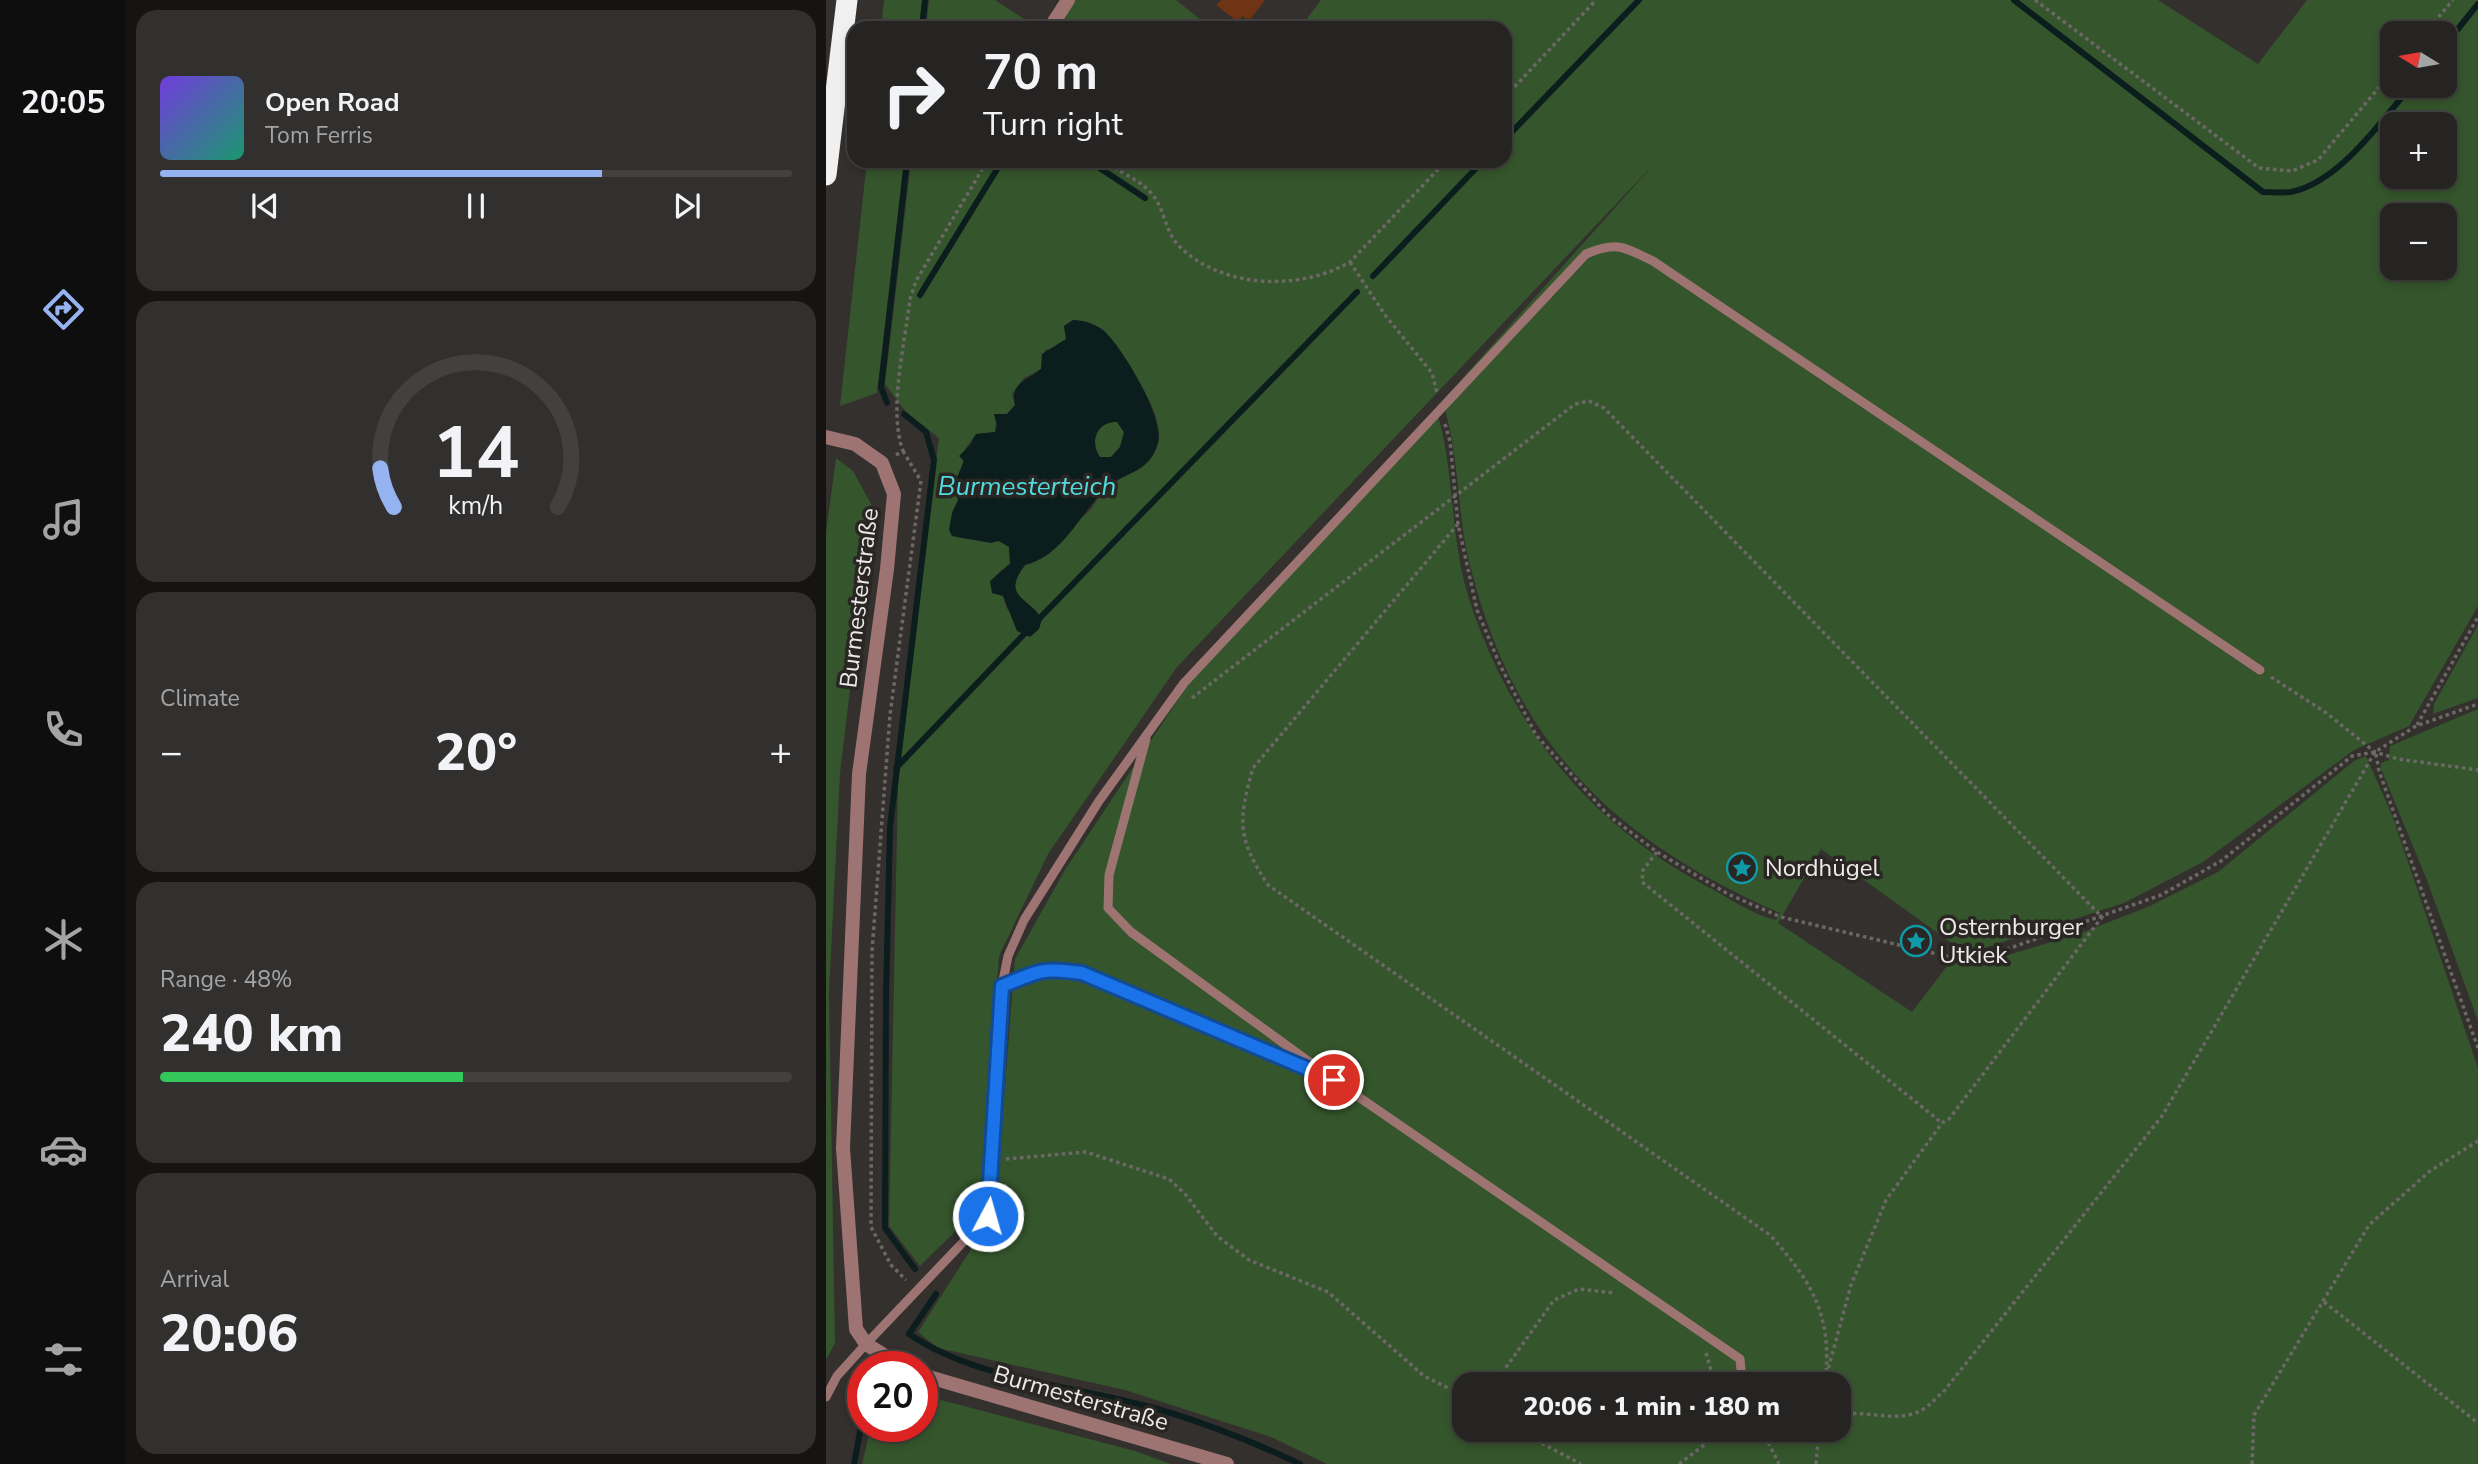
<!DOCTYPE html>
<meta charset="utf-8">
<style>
:root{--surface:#262422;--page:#32302f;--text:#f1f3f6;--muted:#a4a4a5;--line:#424140;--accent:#95b2f1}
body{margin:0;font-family:"Nunito Sans",sans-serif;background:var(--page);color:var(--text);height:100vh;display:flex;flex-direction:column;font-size:26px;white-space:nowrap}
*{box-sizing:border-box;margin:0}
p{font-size:23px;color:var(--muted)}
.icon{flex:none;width:38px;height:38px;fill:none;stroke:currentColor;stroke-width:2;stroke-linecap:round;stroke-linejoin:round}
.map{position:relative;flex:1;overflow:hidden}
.side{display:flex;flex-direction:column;gap:10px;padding:10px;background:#151413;width:700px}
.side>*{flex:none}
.top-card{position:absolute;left:21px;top:21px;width:665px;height:147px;border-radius:21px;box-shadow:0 4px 10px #0003,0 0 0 2px var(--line);background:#262422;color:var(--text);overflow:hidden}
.needle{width:46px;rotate:281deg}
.fabs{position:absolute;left:1554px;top:21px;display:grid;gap:14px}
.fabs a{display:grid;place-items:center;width:77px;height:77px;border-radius:14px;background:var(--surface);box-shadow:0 4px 10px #0003,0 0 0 2px var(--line);font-size:35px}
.speed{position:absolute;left:21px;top:1351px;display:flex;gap:14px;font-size:35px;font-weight:700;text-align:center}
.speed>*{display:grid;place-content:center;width:91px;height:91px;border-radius:50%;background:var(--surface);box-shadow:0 4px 10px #0003,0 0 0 2px var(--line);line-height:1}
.speed .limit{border:10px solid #d22;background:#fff;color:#111}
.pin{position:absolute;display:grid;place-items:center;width:60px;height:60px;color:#fff;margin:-30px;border:4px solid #fff;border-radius:50%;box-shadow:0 2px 7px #0007}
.me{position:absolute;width:77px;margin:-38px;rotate:6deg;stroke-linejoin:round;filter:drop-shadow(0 0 5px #0008)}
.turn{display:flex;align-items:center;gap:24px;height:147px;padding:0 21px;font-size:32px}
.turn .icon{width:91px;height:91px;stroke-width:2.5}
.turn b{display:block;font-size:49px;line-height:60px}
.big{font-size:52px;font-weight:800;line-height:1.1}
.side .card{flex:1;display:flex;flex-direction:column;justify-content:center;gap:10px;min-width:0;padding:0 24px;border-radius:21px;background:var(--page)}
.side .dial{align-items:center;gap:0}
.dial svg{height:182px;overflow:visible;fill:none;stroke:var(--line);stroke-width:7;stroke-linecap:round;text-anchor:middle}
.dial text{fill:var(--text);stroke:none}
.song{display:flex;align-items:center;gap:21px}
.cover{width:84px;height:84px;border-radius:10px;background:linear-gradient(135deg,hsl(260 70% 55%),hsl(160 70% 35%))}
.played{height:7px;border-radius:4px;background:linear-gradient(90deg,var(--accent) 70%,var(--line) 70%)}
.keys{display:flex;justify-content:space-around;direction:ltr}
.heat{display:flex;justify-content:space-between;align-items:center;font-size:38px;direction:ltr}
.charge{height:10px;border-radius:5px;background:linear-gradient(90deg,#34c759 48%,var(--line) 0)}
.trip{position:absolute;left:626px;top:1372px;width:399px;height:70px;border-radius:21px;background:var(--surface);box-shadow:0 4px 10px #0003,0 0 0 2px var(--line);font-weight:800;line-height:70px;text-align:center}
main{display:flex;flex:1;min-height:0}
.menu{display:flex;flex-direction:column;width:126px;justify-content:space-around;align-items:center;background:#0f0e0e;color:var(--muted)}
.menu .icon{width:49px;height:49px}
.menu .selected{color:var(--accent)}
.menu b{font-size:32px;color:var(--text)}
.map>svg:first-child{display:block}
</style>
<main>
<nav class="menu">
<b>20:05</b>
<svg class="icon selected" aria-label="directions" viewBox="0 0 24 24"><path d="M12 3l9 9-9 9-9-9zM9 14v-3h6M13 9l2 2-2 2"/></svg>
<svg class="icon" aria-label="music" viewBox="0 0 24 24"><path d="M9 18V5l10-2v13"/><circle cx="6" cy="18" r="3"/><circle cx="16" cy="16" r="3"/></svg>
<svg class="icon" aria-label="phone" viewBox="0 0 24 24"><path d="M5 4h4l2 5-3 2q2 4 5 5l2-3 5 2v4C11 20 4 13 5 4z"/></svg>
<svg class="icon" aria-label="climate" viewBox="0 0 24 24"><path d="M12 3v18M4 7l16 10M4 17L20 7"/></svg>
<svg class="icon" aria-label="car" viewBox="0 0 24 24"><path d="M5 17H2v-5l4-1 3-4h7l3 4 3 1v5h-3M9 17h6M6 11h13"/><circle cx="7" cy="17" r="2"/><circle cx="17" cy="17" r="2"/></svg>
<svg class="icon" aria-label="filters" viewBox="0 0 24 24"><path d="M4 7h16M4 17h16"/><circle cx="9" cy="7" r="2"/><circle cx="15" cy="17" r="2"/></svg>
</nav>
<section class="side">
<div class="card">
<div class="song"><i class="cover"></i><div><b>Open Road</b><p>Tom Ferris</p></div></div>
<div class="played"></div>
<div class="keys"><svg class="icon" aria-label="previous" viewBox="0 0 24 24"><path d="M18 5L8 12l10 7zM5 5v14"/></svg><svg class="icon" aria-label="pause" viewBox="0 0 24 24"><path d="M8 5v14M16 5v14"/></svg><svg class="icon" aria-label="next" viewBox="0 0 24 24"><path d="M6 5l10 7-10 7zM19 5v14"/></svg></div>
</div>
<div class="card dial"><svg viewBox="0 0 100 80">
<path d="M14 69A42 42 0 1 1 86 69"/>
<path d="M14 69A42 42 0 0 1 8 52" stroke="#95b2f1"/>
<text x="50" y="56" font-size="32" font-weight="700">14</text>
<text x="50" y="72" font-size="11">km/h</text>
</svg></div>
<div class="card"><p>Climate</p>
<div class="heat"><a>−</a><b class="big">20°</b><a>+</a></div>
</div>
<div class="card"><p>Range · 48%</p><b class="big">240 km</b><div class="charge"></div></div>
<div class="card"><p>Arrival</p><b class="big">20:06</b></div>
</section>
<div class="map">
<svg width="1652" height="1464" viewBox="0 0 1652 1464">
<rect width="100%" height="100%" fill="#33302e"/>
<g fill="#35562c" fill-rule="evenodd">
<polygon points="58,0 96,0 93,28 55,28"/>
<polygon points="103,0 169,0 212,28 100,28"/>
<polygon points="242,0 350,0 385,28 224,28"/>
<path d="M495 0H1332L1432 64 1481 0H1652V606L1583 726 1528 750 1377 862 1298 903 1149 951 1135 952 1128 963 1152 964 1255 933 1324 906 1392 872 1528 761 1540 756 1566 815 1652 1068V1464H501L445 1437 299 1390 112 1348 92 1332 169 1212 189 959 239 870 361 686 829 163 351 667 222 854 173 956 155 1206 94 1266 63 1226 72 783 113 438 80 412 59 384 85 161H679V28H474ZM1566 33H1619V86H1566ZM1566 124H1619V177H1566ZM1566 215H1619V268H1566ZM248 320 279 332 284 338C300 362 335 407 333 437 329 473 298 471 279 490 272 496 269 505 263 511 246 528 184 564 189 591 191 600 205 607 212 612L181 609 177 596 167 593 169 576 184 563 183 547 173 541 133 538 126 513 132 500 128 484 135 472 139 449 150 434 169 432 170 422 176 414 181 415 189 405 186 394 198 378 215 369 219 350 231 347 240 339 238 326ZM619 410C633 458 631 508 642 557 685 740 785 839 954 913L950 920C927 915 905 899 884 888 764 825 685 727 643 599 624 539 629 474 612 416ZM995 849 1134 949 1086 1012 952 923ZM639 1384H1013V1430H639Z"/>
<polygon points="41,161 78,161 51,393 14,406"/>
<path d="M291 422 298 432 294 447 285 457H274C263 441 271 421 291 422Z"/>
<polygon points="10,458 27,471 46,506 14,773 3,992 9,1343 0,1360 0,533"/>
<polygon points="1652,625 1652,698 1607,714 1608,704"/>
<polygon points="1652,709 1652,1021 1601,880 1555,769 1555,763 1563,760 1564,746"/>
<polygon points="96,1395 309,1451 345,1464 36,1464 45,1426 96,1426"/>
</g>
<path fill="#0b1d1d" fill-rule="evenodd" d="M247 320C258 320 269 324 277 330 296 346 339 419 332 443 321 477 297 470 278 490 253 516 236 556 199 565 175 597 202 596 216 619L213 629 204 637 191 631 177 596 166 593 164 581 184 564 183 547 173 541 165 543 126 536 123 530 126 513 132 500 128 484 138 461 133 456 144 445 150 434 169 432 171 426 168 414H181L189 405C184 382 201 381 215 369L216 354 240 339 238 326ZM291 422 298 432 294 447 285 457H274C263 442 271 421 291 422Z"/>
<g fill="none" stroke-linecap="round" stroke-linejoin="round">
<g stroke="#0b1d1d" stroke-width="6">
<path d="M1188 0 1437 192C1446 192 1456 193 1465 192 1513 182 1555 122 1585 86"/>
<polyline points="96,28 99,0"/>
<polyline points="1619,45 1652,4"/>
<polyline points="679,139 813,0"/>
<polyline points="263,161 319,198"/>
<polyline points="547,276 657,161"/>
<polyline points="94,295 176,161"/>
<polyline points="61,403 55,387 81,161"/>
<polyline points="78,414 100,432 108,460 64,827 60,995 59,1228 89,1269"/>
<polyline points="210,622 531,292"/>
<polyline points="70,768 203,629"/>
<path d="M110 1294 83 1334C148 1378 233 1384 308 1403 360 1415 426 1441 474 1464"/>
<polyline points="28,1464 37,1416"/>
</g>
</g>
<polygon fill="#6e3414" points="395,0 439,0 423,21 416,16 412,22 390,5"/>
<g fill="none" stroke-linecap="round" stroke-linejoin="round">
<g stroke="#6b6866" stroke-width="3.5" stroke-dasharray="3.5 3.5" stroke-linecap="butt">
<polyline points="1209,0 1433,168 1466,171 1492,160 1566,72"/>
<polyline points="1599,33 1627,0"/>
<polyline points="679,97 770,0"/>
<path d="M276 161C293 172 318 181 329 198 339 213 340 233 353 246 396 289 474 291 524 262L620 161"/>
<polyline points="524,262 559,315 606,373 611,393"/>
<polyline points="619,424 624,441 632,524 651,610 674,665 710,735 782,815 831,852 902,894 955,917 1128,958 1170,953 1335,895 1395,861 1526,756 1549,752 1590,726 1652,704"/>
<polyline points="77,451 95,481 64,715 46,951 45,1227 65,1265 80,1280"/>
<path d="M70 455 77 451C62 410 79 343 84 299L90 281 161 161"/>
<path d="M632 524 427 768C412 821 411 838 442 885L944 1235C987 1283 1007 1317 999 1384"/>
<polyline points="1445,677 1499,712 1549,752 1572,759 1652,770"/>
<polyline points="366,698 749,404 763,401 778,408 1276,917 1123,1119 1116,1123 1060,1200 1025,1285 1000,1377"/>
<polyline points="1591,725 1652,617"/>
<polyline points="1550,754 1553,771 1652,1048"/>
<polyline points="831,852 817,870 816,882 1116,1123"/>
<polyline points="180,1159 260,1152 343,1179 360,1195 391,1236 423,1260 502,1292 598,1376 632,1393 639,1391"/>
<polyline points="1498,1302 1652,1423"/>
<polyline points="880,1353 889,1384"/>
<polyline points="659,1384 671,1380 728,1300 753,1289 789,1293"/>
<path d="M1013 1415C1041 1409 1070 1424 1096 1410 1104 1405 1111 1397 1118 1391L1336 1116 1549 752"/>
<polyline points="691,1430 755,1464"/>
<polyline points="936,1430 953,1464"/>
<polyline points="853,1464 898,1430"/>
<polyline points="990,1464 993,1430"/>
<polyline points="1426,1464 1428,1415 1543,1225 1604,1171 1652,1141"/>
</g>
<g stroke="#9e7473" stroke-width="9">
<polyline points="320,739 283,875 282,908 305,932 508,1080 914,1359 916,1381"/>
<polyline points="176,986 221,968 256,973 496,1076"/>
<path d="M0 1397 11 1376 40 1344 162 1216 176 986 182 956 198 920 273 801 358 683 760 254C791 241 798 247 827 261L1434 670"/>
</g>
<g stroke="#9e7473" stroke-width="14">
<polyline points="224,28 242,0"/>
<polyline points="0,437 29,444 56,463 68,494 61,569 33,774 17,1148 30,1329 40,1344 77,1367"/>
<polyline points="96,1375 401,1464"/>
</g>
<polyline stroke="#f0f0f0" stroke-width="21" points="0,175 21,0"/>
</g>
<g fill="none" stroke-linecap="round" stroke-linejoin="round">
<g stroke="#114b97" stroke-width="18">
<path id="route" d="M162 1216 176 986C213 971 216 967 256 973L508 1080"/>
</g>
<use href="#route" stroke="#1a73e8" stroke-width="12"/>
</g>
<defs>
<g id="sight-ring" transform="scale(1.575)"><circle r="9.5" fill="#292624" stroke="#0f9aa8" stroke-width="1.5"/><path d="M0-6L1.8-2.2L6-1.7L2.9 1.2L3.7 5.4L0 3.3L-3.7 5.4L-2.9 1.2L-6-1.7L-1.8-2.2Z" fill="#0f9aa8"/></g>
</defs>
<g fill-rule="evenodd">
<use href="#sight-ring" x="916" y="868"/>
<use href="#sight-ring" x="1090" y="941"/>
</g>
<g text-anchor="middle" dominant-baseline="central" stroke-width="7" stroke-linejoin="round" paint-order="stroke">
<g font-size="24" fill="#eceae9" stroke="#292624">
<text transform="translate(33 598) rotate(-83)">Burmesterstraße</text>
<text transform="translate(255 1398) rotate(16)">Burmesterstraße</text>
</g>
<g font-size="24" fill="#eceae9" stroke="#292624" text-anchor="start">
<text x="939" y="868">Nordhügel</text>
<text x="1113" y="927">Osternburger<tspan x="1113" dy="28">Utkiek</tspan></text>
</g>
<g font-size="26" font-style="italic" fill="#50dbde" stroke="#292624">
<text x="201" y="486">Burmesterteich</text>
</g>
</g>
</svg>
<div class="fabs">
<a><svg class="needle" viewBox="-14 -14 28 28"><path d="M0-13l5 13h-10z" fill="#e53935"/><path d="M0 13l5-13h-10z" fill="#a4a4a5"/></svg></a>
<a>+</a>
<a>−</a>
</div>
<div class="speed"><div class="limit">20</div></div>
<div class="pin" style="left:508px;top:1080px;background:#d93025"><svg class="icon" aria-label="arrive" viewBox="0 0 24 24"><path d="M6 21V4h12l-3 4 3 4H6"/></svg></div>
<svg class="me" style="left:162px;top:1216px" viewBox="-20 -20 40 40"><circle r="17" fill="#1a73e8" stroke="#fff" stroke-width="3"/><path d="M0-11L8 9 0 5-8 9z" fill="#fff"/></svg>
<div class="trip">20:06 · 1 min · 180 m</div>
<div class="top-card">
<div class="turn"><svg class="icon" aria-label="right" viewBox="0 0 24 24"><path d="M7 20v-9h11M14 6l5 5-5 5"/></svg><div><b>70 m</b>Turn right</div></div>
</div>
</div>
</main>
